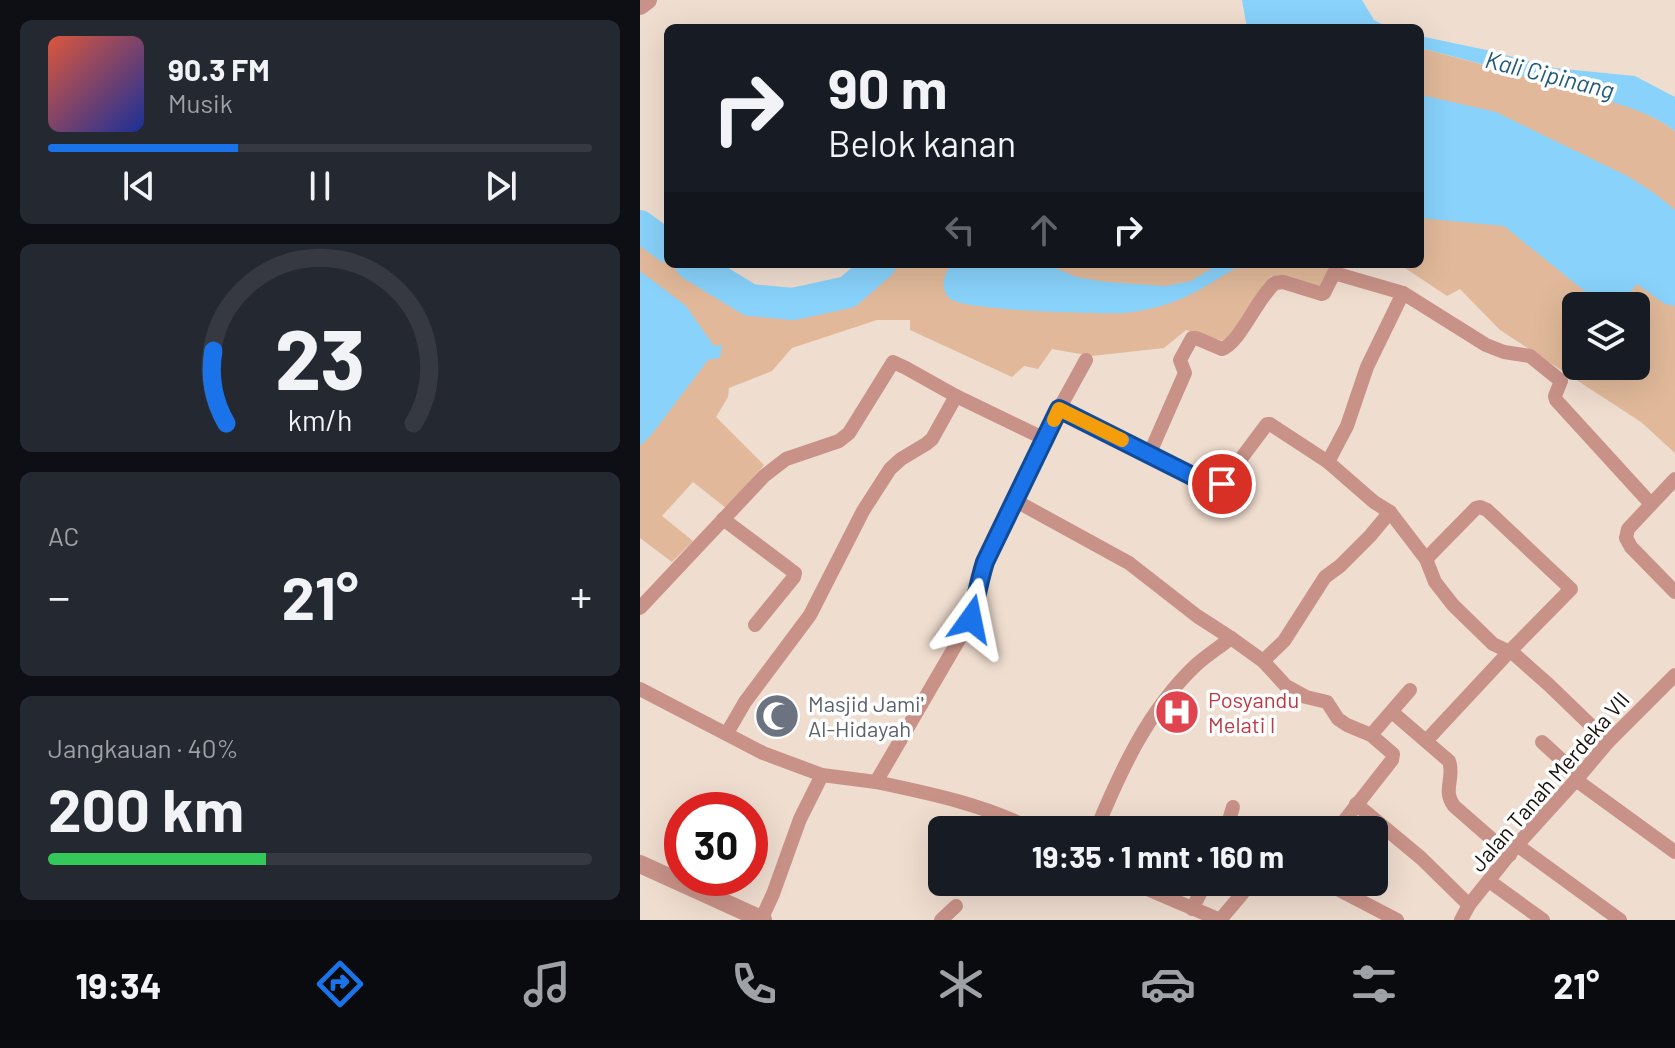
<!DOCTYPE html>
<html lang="id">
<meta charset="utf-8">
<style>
:root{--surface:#171b24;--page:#242831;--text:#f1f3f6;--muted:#9ea1a6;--line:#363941;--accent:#1a73e8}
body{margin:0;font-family:Barlow,sans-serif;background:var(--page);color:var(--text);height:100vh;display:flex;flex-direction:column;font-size:30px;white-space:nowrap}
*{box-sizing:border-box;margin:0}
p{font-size:26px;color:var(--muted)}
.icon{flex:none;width:44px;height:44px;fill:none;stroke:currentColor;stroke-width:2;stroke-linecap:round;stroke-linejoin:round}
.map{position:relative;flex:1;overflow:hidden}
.drawer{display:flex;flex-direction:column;gap:20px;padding:20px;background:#0d0f14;width:640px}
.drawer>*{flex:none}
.banner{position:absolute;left:24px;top:24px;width:760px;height:244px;border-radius:12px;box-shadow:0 8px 32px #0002;background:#171b24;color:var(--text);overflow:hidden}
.fabs{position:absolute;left:922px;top:292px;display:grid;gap:16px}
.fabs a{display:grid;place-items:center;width:88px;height:88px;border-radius:12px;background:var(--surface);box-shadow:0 8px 32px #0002;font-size:40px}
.speed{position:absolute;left:24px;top:792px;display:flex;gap:16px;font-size:40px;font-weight:700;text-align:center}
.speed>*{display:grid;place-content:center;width:104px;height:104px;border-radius:50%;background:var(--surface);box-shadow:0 8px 32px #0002;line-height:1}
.speed .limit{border:12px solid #d22;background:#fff;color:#111}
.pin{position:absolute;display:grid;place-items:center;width:68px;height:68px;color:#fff;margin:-34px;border:4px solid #fff;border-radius:50%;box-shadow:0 2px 8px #0007}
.me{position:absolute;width:88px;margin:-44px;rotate:12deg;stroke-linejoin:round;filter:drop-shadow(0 0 6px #0008)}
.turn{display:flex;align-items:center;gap:28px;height:168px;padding:0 32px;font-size:36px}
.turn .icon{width:104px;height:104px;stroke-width:2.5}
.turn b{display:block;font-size:56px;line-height:68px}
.lanes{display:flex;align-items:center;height:76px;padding:0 32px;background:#0003;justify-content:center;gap:40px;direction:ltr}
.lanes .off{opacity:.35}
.big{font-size:60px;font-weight:700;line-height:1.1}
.drawer .widget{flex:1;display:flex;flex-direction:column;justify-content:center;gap:12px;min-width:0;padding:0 28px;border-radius:12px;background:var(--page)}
.drawer .dial{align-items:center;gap:0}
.dial svg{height:208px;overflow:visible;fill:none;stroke:var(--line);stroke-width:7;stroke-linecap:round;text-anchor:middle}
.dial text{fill:var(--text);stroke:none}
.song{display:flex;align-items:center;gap:24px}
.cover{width:96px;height:96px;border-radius:12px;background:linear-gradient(135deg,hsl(10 70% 55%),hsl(230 70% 35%))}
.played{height:8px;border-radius:4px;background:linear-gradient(90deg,var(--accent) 35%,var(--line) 35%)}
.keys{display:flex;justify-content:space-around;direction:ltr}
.heat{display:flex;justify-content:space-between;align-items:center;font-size:44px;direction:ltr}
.charge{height:12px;border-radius:6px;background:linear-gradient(90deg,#34c759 40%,var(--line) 0)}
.trip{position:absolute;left:288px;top:816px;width:460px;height:80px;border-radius:12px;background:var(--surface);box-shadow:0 8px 32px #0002;font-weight:700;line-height:80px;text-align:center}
.tabs{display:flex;height:128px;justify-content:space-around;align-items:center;background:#090b0e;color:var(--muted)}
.tabs .icon{width:56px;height:56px}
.tabs .active{color:var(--accent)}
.tabs b{font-size:36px;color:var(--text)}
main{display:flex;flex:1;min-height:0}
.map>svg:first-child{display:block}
</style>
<main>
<section class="drawer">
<div class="widget">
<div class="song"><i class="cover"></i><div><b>90.3 FM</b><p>Musik</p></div></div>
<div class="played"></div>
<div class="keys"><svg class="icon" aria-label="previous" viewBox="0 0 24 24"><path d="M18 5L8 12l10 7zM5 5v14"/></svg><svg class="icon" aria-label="pause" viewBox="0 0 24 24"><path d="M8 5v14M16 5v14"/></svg><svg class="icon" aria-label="next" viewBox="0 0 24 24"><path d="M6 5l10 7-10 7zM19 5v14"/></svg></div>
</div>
<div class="widget dial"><svg viewBox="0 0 100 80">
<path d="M14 69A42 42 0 1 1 86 69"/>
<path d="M14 69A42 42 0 0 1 9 41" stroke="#1a73e8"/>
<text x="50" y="56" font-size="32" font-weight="700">23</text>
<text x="50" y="72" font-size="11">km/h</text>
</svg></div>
<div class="widget"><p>AC</p>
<div class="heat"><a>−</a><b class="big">21°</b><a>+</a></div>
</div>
<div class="widget"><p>Jangkauan · 40%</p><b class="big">200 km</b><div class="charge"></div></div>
</section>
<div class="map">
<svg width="1035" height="920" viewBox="0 0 1035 920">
<rect width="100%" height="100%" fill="#efddcf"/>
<g fill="#e1b99a" fill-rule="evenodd">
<path d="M780 48C831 61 881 75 931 90 967 100 1005 108 1035 131V453L1001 422 860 330 820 289 807 296 759 264H780ZM936 306H996V366H936Z"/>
<polygon points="0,235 28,256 28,264 38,264 70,289 102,307 129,314 168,312 212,301 261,264 753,264 695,269 682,290 631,276 587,342 546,330 524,348 452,356 412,349 398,369 384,366 372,377 270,330 270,320 237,320 152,348 132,371 89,388 88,397 76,417 124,465 86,508 53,482 22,516 53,541 32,562 0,538"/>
</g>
<g fill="#88d2fb">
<polygon points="602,0 722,0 734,20 750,28 607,28"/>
<path d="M780 36 851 51 914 68 995 76 1035 97V131C1006 109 971 102 937 92 885 76 833 61 780 48Z"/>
<polygon points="781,95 856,112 989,177 1014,193 1035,210 1035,306 1025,304 997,284 979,306 963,306 864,226 780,218"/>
<path d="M311 264H406L436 277 466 282 526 286 551 281 579 264H602C577 279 550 298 521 306 509 309 496 312 485 313 460 314 321 311 309 298 299 286 305 275 311 264Z"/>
<polygon points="0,271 46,306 74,346 82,345 80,358 68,360 12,434 0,446"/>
</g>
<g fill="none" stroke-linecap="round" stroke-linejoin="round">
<g stroke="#88d2fb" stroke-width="32">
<polyline points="0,226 28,247"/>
<polyline points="51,264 110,300 153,304 208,292 240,264"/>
</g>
<g stroke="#c99288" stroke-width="14">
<polyline points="419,409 572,486 582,484 627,424 630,424 688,462 734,502 750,512 786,559 795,582 813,605 853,644 874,654 909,685 968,742"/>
<path d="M509 455 545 373 540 360 552 338H556L582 349C600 343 617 298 635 283L643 282 682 294 684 293 694 273 763 293 846 345 864 352 890 356 921 381 915 396 916 400 1011 504"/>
<polyline points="688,462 707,426 727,367 763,293"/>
<polyline points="1035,479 988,529 986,538 991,547 1035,592"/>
<path d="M374 500 489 563 557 616 591 638C580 647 567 655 556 665 508 710 481 770 456 830"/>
<polyline points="83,519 155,573 154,577 115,625"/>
<polyline points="0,608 124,476 146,459 199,441 209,433 253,362 266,368 316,396 405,439"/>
<polyline points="591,638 623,661 644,641 685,577 700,566 730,536 750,512"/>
<polyline points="623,661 646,686 666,697 687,702 698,719 707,725 731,735"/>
<polyline points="0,689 123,753 182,775"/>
<path d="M752 712 809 761C815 778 802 790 814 806L870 855"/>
<polyline points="87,733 105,702 170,615 223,511 250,469 261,459 286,444 292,439 316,396"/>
<polyline points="786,741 869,652 931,589 847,510 840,507 836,508 786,559"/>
<polyline points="902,742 939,776"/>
<polyline points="936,780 1035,852"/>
<path d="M236 782C288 793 347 805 393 830"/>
<polyline points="716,804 781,858 829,905"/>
<polyline points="586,830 593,807"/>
<polyline points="697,830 752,760 753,754 731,735 770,690"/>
<polyline points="877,845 980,920"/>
<polyline points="849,881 903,920"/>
<polyline points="491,882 580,920"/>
<polyline points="684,882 757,920"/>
<polyline points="552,909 566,882"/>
<path d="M121 920 133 894 160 819 182 775 236 782 331 619C336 600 338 581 345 562L419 409 446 360"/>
<polyline points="301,920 316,906"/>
<polyline points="580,920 612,882"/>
<polyline points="821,920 829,905 877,845 936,780 968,742 1035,675"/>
</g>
<g stroke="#c99288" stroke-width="18">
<polyline points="0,6 8,0"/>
<polyline points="0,864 123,920"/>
</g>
</g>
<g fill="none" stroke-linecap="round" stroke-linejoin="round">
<g stroke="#114b97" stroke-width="20">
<path id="route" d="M331 619C336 600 339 581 345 562L419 409 572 486 582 484"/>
</g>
<use href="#route" stroke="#1a73e8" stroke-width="14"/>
<polyline stroke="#f59e0b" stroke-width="14" points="414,420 419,409 482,440"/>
</g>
<defs>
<g id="hospital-disc" transform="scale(2.3)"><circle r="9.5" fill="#e0444e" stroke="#fff"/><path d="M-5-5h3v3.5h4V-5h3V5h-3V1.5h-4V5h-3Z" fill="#fff"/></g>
<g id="mosque-disc" transform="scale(2.3)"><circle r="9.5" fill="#6b7280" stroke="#fff"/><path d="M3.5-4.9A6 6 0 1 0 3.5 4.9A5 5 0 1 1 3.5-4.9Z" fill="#fff"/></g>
</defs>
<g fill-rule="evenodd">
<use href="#hospital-disc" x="537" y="712"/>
<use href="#mosque-disc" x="137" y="716"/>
</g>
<g text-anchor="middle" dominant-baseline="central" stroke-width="7" stroke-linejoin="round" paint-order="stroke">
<g font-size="22" fill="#be3a42" stroke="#fff" text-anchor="start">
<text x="568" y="699">Posyandu<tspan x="568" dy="25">Melati I</tspan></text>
</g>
<g font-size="22" fill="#5b616d" stroke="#fff" text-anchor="start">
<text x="168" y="703">Masjid Jami'<tspan x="168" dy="25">Al-Hidayah</tspan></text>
</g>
<g font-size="22" fill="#18120d" stroke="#fff">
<text transform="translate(909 781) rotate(-49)">Jalan Tanah Merdeka VII</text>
</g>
<g font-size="24" font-style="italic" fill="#215a76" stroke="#fff">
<text transform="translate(910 74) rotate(14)">Kali Cipinang</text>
</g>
</g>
</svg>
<div class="fabs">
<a><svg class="icon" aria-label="layers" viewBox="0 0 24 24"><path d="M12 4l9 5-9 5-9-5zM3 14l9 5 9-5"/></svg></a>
</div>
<div class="speed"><div class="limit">30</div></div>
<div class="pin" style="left:582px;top:484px;background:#d93025"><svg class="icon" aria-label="arrive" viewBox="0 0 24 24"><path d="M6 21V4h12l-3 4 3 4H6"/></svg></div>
<svg class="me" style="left:331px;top:619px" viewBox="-20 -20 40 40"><path d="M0-17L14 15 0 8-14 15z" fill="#1a73e8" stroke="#fff" stroke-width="4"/></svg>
<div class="trip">19:35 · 1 mnt · 160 m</div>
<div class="banner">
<div class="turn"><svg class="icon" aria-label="right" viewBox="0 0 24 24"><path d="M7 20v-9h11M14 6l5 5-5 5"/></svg><div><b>90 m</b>Belok kanan</div></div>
<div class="lanes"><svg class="icon off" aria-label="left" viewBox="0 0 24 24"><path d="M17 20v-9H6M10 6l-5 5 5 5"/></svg><svg class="icon off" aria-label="ahead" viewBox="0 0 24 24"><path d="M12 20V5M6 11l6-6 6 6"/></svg><svg class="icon" aria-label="right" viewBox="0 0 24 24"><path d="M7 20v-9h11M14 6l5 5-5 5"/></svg></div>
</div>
</div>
</main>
<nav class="tabs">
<b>19:34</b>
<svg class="icon active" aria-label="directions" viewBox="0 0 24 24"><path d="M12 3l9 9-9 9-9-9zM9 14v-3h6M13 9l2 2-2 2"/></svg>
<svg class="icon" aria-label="music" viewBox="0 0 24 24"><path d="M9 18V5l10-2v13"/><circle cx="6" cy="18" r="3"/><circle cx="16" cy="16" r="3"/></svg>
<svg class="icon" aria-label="phone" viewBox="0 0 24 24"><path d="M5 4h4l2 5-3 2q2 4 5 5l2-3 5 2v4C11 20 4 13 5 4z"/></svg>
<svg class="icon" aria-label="climate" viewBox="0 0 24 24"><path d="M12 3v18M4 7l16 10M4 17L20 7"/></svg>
<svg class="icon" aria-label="car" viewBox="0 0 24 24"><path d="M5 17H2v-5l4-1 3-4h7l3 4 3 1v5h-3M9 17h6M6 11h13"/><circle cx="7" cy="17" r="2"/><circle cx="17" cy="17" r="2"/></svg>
<svg class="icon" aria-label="filters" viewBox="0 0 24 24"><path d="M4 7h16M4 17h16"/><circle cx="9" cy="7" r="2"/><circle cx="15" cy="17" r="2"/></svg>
<b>21°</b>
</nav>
